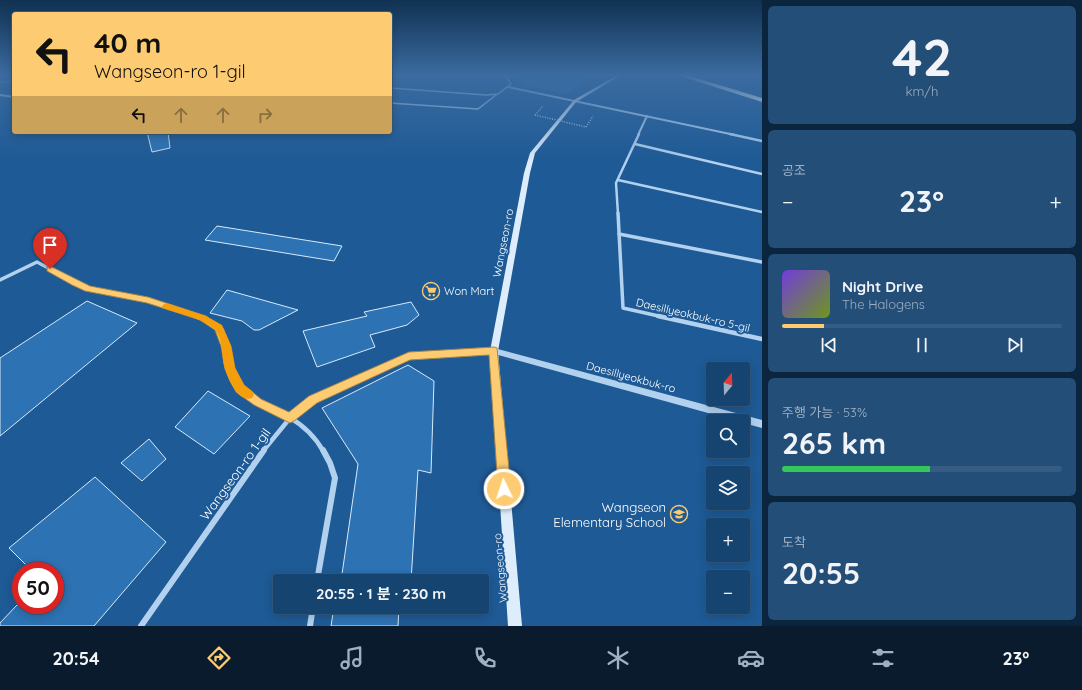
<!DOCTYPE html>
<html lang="ko">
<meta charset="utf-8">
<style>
:root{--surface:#164470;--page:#234e78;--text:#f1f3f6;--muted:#9eb0c3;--line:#355c83;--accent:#fdcb71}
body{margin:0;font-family:Quicksand,"Noto Sans KR",sans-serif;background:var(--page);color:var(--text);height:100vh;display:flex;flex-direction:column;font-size:15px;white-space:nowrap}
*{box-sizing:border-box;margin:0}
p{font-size:13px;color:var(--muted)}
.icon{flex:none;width:22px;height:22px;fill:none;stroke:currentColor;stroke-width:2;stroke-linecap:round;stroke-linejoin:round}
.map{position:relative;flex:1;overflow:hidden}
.drawer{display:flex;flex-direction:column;gap:6px;padding:6px;background:#0c253e;width:320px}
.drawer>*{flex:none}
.hud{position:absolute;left:12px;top:12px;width:380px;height:122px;border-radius:4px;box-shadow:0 2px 10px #0003,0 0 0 1px var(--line);background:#fdcb71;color:#111;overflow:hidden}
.needle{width:26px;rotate:19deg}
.fabs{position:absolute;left:706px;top:362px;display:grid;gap:8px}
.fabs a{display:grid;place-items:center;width:44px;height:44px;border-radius:4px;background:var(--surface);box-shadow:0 2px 10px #0003,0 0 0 1px var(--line);font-size:20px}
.speed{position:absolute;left:12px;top:562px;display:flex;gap:8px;font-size:20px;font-weight:700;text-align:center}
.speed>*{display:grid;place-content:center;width:52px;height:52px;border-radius:50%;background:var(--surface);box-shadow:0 2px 10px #0003,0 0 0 1px var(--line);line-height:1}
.speed .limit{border:6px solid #d22;background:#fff;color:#111}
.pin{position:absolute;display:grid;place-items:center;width:34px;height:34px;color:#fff;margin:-41px -17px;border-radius:50% 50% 50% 0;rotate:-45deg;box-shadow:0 0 4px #0007}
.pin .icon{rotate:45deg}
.me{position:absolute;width:44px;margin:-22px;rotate:356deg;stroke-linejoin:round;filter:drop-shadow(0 0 3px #0008)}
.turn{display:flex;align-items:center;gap:14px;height:84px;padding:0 16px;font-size:18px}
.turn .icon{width:52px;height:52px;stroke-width:2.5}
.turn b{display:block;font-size:28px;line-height:34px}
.lanes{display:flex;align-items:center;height:38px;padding:0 16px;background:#0003;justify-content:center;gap:20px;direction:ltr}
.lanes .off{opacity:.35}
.big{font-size:30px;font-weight:700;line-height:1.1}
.drawer .tile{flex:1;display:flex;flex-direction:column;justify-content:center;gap:6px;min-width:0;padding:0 14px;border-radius:6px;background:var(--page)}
.drawer .dial{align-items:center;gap:0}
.dial b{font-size:52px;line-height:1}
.song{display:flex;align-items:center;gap:12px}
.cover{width:48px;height:48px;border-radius:6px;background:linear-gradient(135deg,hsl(260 70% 55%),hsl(80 70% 35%))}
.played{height:4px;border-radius:2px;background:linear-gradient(90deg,var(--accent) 15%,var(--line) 15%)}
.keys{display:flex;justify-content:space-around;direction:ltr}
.heat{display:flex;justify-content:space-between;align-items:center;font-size:22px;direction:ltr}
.charge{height:6px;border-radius:3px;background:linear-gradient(90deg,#34c759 53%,var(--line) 0)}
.trip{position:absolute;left:273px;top:574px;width:216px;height:40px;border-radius:4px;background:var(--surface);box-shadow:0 2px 10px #0003,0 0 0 1px var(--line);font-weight:700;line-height:40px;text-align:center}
.tab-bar{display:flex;height:64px;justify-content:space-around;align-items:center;background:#091b2d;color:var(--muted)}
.tab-bar .icon{width:28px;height:28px}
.tab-bar .current{color:var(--accent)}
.tab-bar b{font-size:18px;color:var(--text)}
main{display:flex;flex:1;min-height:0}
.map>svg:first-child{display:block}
</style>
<main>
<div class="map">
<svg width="762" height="626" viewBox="0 0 762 626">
<rect width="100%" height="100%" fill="#1e5a95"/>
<polygon fill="#276dae" points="516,74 594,74 567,94 526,86"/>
<g fill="#2d72b3" stroke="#d7eafa">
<polygon points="147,132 168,132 170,148 152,152"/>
<polygon points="217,226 342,246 334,261 205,240"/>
<polygon points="227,290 298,310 259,330 254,330 242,321 210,313"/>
<polygon points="87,301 137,323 0,436 0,358"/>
<polygon points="411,302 419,315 407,325 370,335 375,347 317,367 303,331 367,316 364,312"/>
<polygon points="408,365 434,381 431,473 418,470 411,581 341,581 358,464 322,408"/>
<polygon points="208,391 250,416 214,454 175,427"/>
<polygon points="149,439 166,459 142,481 121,463"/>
<polygon points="95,477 166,542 94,626 0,626 0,623 17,605 55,605 55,571 32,571 9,548"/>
<polygon points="334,607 409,607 409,610 399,608 398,626 331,626"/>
</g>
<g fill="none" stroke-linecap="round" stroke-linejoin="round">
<g stroke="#b1d1ef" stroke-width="1.5" stroke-dasharray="1 1.5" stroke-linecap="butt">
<polyline points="0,82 14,81"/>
<polyline points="535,115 543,106"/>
<polyline points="586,127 593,116"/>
</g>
<g stroke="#b1d1ef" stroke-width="1.5">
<polyline points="390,88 486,95 498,94 511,84 504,74"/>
<polyline points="390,103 478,109 496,95"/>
</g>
<g stroke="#b1d1ef" stroke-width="2">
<polyline points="508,87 735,135"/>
<polyline points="638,135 647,116"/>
</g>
<g stroke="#b1d1ef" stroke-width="2.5">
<polyline points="730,134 762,141"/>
<polyline points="635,144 762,174"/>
<polyline points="618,180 762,212"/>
<polyline points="618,214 616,183 639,134"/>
</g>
<g stroke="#b1d1ef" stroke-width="3.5">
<polyline points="618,213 623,308 663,317"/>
<polyline points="619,234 762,262"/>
<polyline points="0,280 37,262 88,289 148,300 200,317"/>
</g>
<g stroke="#b1d1ef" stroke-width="4.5">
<path d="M197 316C235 328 221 360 239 388 247 400 276 410 289 417 304 426 315 436 323 451"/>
<polyline points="658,316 762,339"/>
<polyline points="263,451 290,418 313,399 409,356 494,351"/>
</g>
<g stroke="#b1d1ef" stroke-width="6">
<polyline points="317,581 335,478 330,463 323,450"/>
<polyline points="141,626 264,450"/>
<polyline points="310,626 313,607"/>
</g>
<g fill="#b1d1ef" fill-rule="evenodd">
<polygon points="0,94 14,96 14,98 0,96"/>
<polygon points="494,348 762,420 762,428 743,423 743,421 737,421 491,353 490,351 491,349"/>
</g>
<polygon fill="#deedfb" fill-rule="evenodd" points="619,74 623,74 576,102 535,153 530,173 498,351 522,626 508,626 490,351 524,173 530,153 574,100"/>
<polygon fill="#fff" fill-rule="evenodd" points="674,74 683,74 762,98 762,102"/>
<polyline stroke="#b1d1ef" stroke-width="1.5" stroke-dasharray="1 1.5" stroke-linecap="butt" points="535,115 586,127"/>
</g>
<linearGradient id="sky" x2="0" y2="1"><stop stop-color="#103252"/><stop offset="0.46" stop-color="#3b6ba0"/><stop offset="1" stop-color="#3b6ba0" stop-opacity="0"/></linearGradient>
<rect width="762" height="162" fill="url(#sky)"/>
<polygon fill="#fdcb71" stroke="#a48449" points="50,266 90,286 148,297 206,316 223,328 231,346 235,368 244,385 261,399 289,412 309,396 409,352 494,347 497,348 511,489 509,493 504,495 500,493 498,489 489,355 410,360 317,403 294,421 290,423 254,405 236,392 225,369 221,346 215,330 200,320 147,303 85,291 72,285 47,271 47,267"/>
<path fill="#f59e0b" d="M166 303 206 316 222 325 231 346 235 368 244 385 252 391 254 395 252 398C238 403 228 379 225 369 221 357 224 341 215 330 205 319 177 313 163 308L162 306Z"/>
<defs>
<g id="supermarket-ring" transform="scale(0.9)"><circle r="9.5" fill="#1e5a95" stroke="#fdcb71" stroke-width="1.5"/><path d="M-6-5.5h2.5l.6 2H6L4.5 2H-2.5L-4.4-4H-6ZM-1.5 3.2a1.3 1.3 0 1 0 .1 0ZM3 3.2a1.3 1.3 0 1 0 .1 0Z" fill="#fdcb71"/></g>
<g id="school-ring" transform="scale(0.9)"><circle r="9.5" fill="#1e5a95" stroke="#fdcb71" stroke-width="1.5"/><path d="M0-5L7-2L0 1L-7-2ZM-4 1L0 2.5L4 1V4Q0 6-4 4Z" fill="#fdcb71"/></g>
</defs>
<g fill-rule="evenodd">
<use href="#supermarket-ring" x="431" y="291"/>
<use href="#school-ring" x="679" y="514"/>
</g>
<g text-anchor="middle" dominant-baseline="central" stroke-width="4" stroke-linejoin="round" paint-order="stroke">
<g font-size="11" fill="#fff" stroke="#1e5a95">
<text transform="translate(503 243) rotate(-79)">Wangseon-ro</text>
<text transform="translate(693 315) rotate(13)">Daesillyeokbuk-ro 5-gil</text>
<text transform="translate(631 377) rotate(15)">Daesillyeokbuk-ro</text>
<text transform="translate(500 568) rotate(-95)">Wangseon-ro</text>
</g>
<g font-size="11" fill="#fff" stroke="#1e5a95" text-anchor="start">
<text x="444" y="291">Won Mart</text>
</g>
<g font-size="13" fill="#fff" stroke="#1e5a95">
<text transform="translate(235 474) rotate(-54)">Wangseon-ro 1-gil</text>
</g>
<g font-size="13" fill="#fff" stroke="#1e5a95" text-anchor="end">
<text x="666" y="507">Wangseon<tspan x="666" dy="15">Elementary School</tspan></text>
</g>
</g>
</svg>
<div class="fabs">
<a><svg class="needle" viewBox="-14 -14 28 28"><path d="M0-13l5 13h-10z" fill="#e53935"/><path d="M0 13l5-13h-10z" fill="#9eb0c3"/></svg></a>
<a><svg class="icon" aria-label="search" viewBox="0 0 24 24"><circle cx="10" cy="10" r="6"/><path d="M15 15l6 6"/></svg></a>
<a><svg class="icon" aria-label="layers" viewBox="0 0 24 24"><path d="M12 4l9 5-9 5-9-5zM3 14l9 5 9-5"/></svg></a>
<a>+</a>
<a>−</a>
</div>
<div class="speed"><div class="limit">50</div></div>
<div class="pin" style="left:50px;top:269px;background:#d93025"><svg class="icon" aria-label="arrive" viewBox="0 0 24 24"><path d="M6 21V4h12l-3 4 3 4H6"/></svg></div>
<svg class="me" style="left:504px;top:489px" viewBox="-20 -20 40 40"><circle r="17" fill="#fdcb71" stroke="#fff" stroke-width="3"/><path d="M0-11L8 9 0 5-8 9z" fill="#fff"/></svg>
<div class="trip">20:55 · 1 분 · 230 m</div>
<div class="hud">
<div class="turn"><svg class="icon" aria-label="left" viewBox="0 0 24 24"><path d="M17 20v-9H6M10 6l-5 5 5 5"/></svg><div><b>40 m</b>Wangseon-ro 1-gil</div></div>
<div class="lanes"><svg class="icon" aria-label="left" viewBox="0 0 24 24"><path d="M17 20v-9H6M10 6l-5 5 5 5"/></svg><svg class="icon off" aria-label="ahead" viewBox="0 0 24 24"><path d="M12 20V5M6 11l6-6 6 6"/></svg><svg class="icon off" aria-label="ahead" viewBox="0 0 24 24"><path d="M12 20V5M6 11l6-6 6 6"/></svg><svg class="icon off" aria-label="right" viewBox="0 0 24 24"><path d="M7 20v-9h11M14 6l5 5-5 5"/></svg></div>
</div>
</div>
<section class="drawer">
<div class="tile dial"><b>42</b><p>km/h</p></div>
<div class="tile"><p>공조</p>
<div class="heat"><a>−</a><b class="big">23°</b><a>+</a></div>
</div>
<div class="tile">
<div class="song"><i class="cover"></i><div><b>Night Drive</b><p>The Halogens</p></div></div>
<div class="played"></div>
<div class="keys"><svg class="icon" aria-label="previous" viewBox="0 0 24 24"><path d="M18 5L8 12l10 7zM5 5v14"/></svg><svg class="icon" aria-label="pause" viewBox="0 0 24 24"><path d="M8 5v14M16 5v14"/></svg><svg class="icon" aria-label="next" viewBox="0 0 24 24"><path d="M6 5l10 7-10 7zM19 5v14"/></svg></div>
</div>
<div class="tile"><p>주행 가능 · 53%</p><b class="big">265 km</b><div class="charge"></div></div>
<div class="tile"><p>도착</p><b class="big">20:55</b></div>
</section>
</main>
<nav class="tab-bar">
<b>20:54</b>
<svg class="icon current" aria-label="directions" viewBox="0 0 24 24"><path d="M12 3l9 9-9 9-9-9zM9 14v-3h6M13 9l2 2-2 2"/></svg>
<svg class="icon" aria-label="music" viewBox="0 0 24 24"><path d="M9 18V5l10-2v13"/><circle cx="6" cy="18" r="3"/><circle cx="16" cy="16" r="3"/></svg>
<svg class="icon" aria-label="phone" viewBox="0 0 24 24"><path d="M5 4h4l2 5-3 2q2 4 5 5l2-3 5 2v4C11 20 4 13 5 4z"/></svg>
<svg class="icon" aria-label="climate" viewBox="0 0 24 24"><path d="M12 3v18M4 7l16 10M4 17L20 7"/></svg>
<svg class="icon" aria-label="car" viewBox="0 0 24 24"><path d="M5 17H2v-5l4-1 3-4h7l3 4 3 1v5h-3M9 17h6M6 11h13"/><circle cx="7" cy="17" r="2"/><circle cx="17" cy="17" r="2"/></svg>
<svg class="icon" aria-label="filters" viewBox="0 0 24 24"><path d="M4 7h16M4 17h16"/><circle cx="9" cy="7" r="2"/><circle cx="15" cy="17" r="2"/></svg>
<b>23°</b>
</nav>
